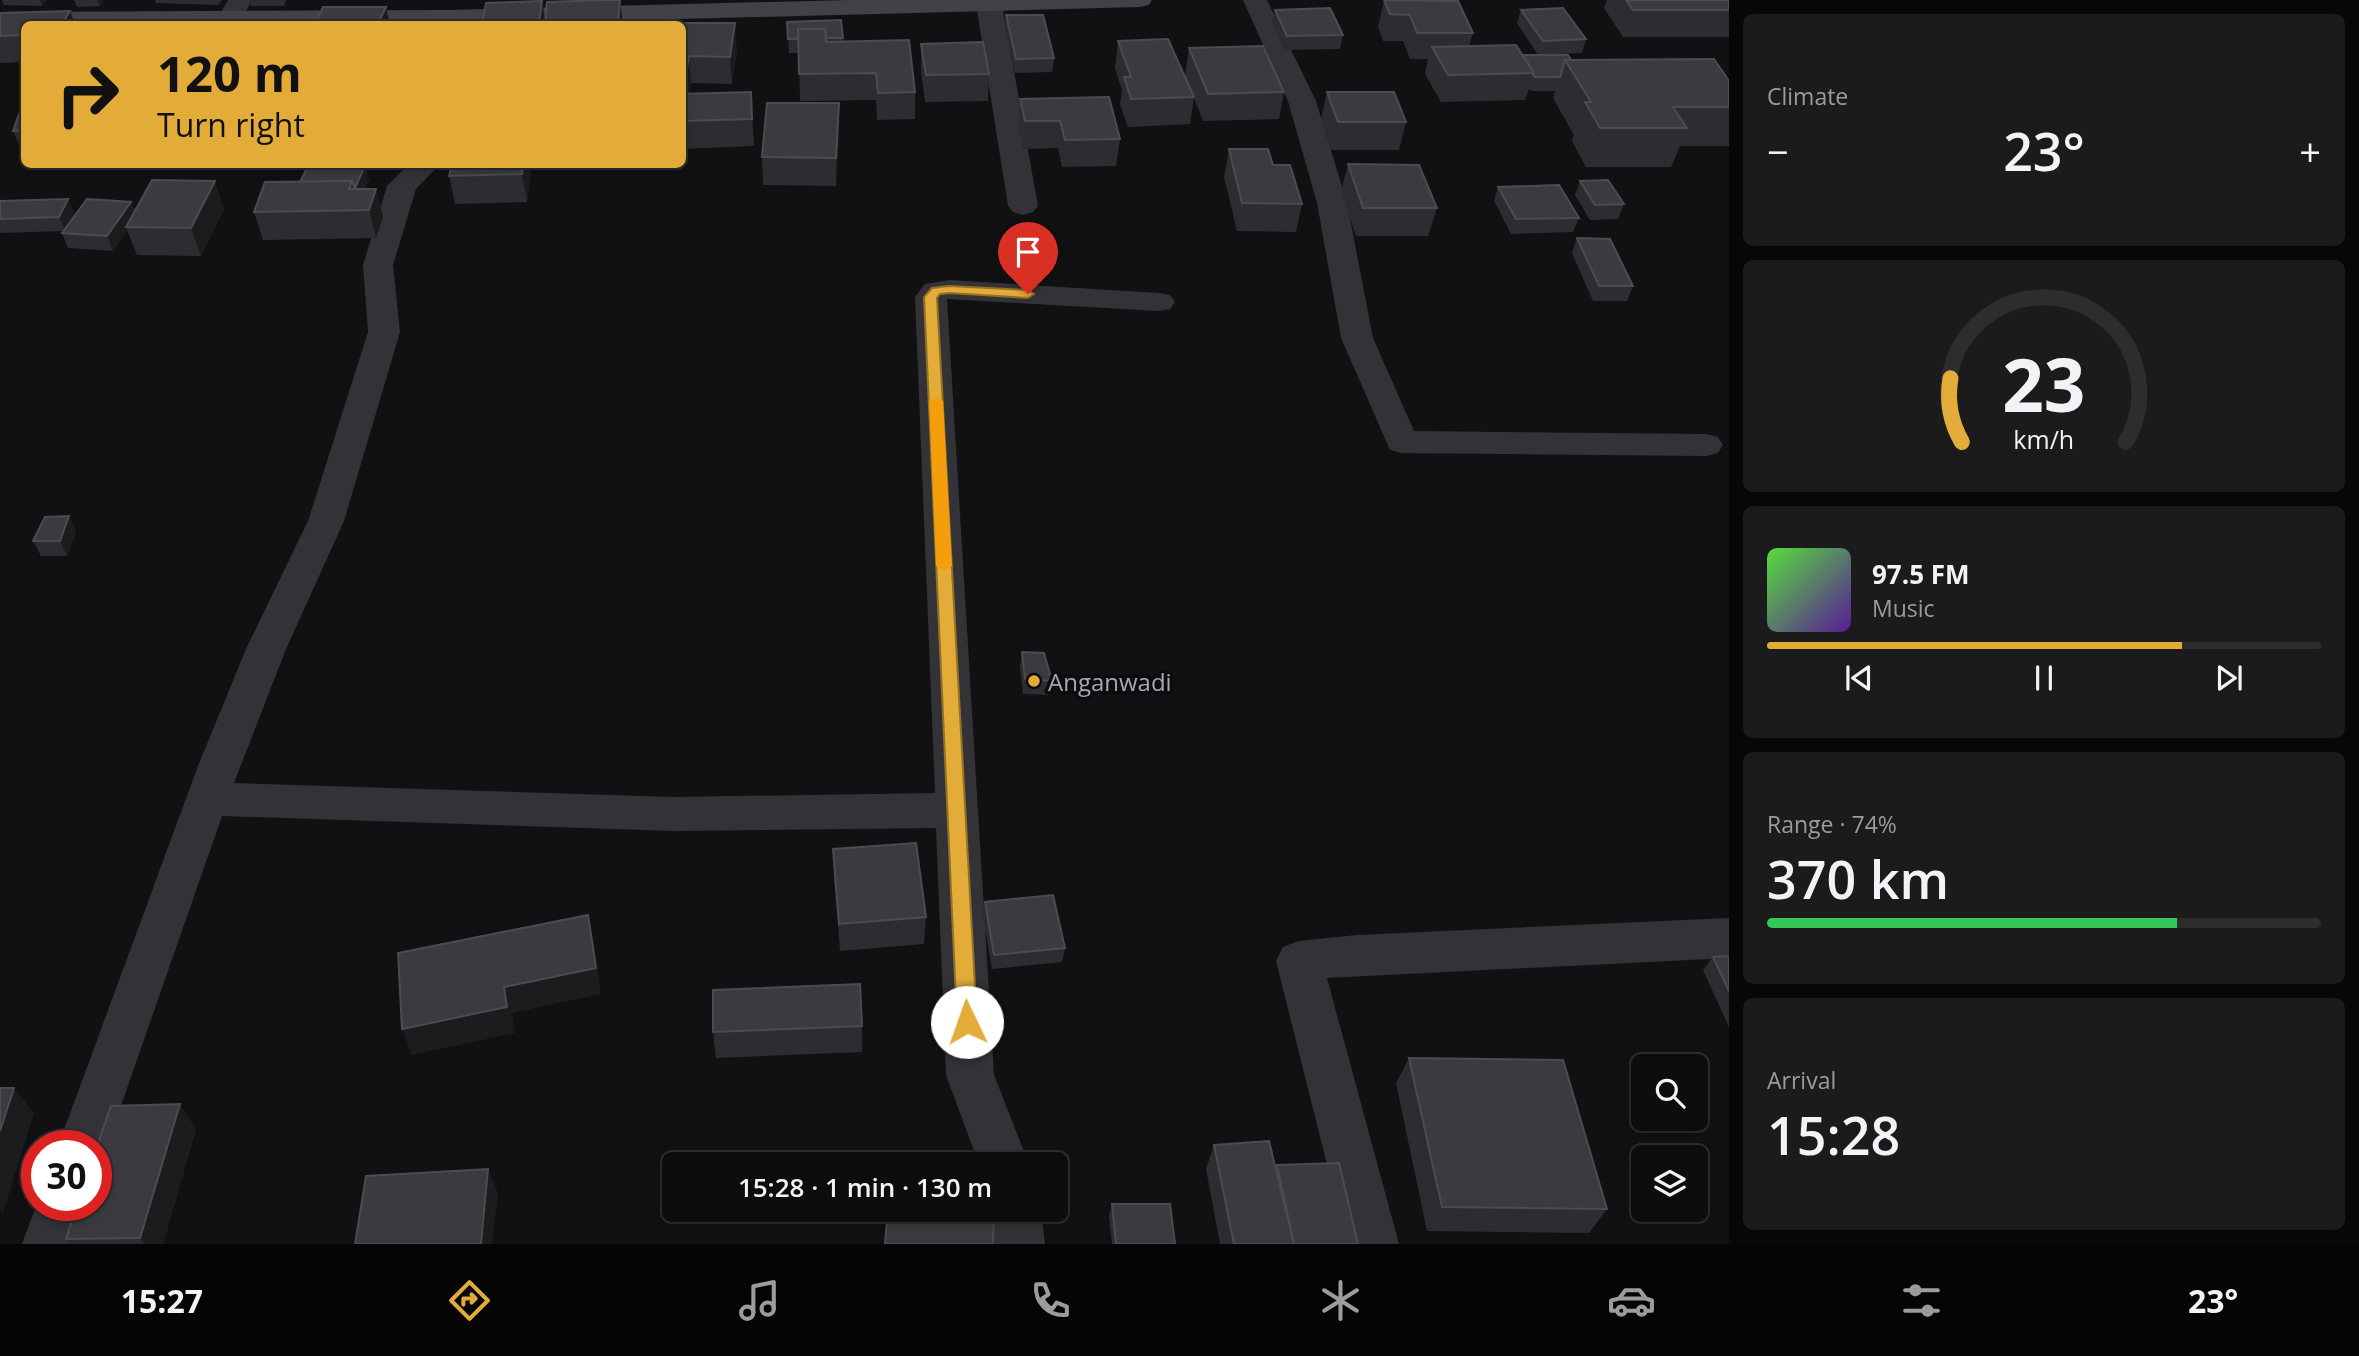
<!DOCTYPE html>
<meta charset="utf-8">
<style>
:root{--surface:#0d0d0e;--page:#1b1b1c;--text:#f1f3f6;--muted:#9a9c9e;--line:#2d2d2e;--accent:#e3ac39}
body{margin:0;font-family:"Open Sans",sans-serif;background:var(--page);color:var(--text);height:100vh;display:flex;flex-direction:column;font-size:26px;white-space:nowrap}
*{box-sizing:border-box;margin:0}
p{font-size:23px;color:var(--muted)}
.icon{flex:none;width:38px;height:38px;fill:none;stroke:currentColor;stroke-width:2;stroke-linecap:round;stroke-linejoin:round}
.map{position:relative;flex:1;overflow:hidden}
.sheet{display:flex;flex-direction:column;gap:14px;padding:14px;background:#070708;width:630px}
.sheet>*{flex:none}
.top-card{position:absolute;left:21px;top:21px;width:665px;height:147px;border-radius:10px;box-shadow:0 4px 10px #0003,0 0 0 2px var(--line);background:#e3ac39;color:#111;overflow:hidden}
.controls{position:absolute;left:1631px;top:1054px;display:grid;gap:14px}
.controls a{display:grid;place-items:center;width:77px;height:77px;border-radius:10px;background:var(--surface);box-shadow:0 4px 10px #0003,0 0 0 2px var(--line);font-size:35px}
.speed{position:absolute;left:21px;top:1130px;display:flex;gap:14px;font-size:35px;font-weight:700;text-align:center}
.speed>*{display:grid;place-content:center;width:91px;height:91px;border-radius:50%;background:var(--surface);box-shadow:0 4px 10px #0003,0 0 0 2px var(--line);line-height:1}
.speed .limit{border:10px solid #d22;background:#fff;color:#111}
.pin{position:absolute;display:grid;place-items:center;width:60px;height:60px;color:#fff;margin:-72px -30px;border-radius:50% 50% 50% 0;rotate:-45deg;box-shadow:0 0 7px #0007}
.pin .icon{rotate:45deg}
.me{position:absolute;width:77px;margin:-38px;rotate:357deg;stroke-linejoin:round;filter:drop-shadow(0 0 5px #0008)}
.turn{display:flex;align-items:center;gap:24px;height:147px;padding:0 21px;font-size:32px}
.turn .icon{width:91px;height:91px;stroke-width:2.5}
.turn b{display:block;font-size:49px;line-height:60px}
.big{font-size:52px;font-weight:600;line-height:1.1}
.sheet .tile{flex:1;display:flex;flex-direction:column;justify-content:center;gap:10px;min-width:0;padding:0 24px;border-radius:10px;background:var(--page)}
.sheet .dial{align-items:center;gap:0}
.dial svg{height:182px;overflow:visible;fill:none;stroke:var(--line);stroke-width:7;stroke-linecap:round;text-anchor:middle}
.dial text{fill:var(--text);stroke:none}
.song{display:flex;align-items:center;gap:21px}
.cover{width:84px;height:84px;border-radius:10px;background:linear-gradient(135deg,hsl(110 70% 55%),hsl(270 70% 35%))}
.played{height:7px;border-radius:4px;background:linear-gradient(90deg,var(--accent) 75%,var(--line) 75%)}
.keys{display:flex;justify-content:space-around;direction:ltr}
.heat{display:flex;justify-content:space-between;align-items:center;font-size:38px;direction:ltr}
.charge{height:10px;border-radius:5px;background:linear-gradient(90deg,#34c759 74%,var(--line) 0)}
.trip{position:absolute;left:662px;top:1152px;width:406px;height:70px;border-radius:10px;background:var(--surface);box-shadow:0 4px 10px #0003,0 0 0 2px var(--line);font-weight:600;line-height:70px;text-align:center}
.menu{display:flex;height:112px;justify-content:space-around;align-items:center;background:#050506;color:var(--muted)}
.menu .icon{width:49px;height:49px}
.menu .selected{color:var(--accent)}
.menu b{font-size:32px;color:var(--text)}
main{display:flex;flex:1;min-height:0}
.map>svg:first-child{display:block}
</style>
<main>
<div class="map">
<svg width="1729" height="1244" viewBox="0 0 1729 1244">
<rect width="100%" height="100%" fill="#111113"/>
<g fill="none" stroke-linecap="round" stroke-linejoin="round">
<g fill="#333337" fill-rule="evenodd">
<polygon points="228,0 252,0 239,24 221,24 217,19"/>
<polygon points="979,0 999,0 1002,4 1038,206 1033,212 1023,215 1013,212 1008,206 976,4"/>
<polygon points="1243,0 1267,0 1316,101 1347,203 1373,338 1414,431 1706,434 1718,437 1723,445 1718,453 1706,456 1402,453 1390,450 1341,338 1317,203 1288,101"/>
<polygon points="409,164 440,164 416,189 393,265 400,332 344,521 286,649 234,783 674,797 935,793 915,297 925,284 949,280 1159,293 1170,295 1175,302 1170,309 1159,311 947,299 994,1075 1029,1164 979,1164 946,1075 936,828 674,831 222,816 101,1163 96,1164 96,1146 58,1146 198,766 246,649 308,521 368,332 363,265 387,186"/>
<polygon points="1729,918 1729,958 1327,978 1399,1244 1347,1244 1276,961 1283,947 1299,941 1357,935"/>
<polygon points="37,1203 37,1206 86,1206 74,1244 22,1244"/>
<polygon points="989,1209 1041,1209 1045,1244 993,1244"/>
</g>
<polygon fill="#414247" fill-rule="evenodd" points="849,0 1152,0 1149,5 1140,7 490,24 24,24 24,28 0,28 0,12 447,10"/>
</g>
<g fill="#2d2d31">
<polygon points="2,0 47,0 42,6 4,5"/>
<polygon points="74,0 103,0 100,6 77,7"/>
<polygon points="155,0 222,0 218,5 156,3"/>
<polygon points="249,0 286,0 284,6 251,6"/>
<polygon points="1384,0 1473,33 1469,46 1523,55 1571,60 1729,81 1729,146 1680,146 1671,167 1586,167 1572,141 1574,135 1553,98 1555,91 1531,91 1529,89 1525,100 1441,102 1425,74 1428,59 1410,59 1403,41 1383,41 1378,27"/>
<polygon points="1607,0 1729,0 1729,37 1623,37 1604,8"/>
<polygon points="1275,10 1343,35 1340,49 1284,50 1272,23"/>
<polygon points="1521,10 1586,39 1582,53 1538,55 1517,23"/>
<polygon points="0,13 24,24 24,62 0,63"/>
<polygon points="1006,15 1054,58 1052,72 1015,73 1005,29"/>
<polygon points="841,20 843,41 915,92 915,119 877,120 876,100 800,101 799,53 789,53 787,22"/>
<polygon points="682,24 737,50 732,84 691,83 689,94 751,92 754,146 682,149"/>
<polygon points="1118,41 1185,75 1189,48 1284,92 1279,119 1203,121 1194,98 1190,124 1128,127 1120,104 1122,90 1115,68"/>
<polygon points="921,44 989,74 988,101 925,102 921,70"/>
<polygon points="1327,92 1406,122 1399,150 1331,150 1321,119"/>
<polygon points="1020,99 1120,139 1116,166 1062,167 1058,148 1023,149 1018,126"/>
<polygon points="24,103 24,145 19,145 13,131"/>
<polygon points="839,103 839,131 836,186 763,185 762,157"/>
<polygon points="1229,149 1273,165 1302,204 1296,232 1237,231 1224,177"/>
<polygon points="452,164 532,164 527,202 455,204 449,176"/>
<polygon points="1348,164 1437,208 1428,236 1356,236 1341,192"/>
<polygon points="365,166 369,180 365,189 376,189 383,217 376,238 263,240 254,212"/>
<polygon points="1580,181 1624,204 1618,219 1590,220 1575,195"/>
<polygon points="1498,187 1579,218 1573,232 1511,234 1494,201"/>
<polygon points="68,199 74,214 69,224 131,202 135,211 224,209 201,256 137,255 127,230 113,251 68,248 62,233 63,231 0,233 0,201"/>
<polygon points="1577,238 1633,286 1627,301 1593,301 1572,253"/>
<polygon points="69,516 76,532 67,556 41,556 33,541"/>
<polygon points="1022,652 1052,681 1050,695 1023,694 1020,667"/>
<polygon points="833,849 926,917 924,944 840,951 834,876"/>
<polygon points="985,902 1065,948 1062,962 992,969 983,916"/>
<polygon points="1729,956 1729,1027 1703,970 1713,957"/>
<polygon points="862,1026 862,1052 716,1058 713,1032"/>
<polygon points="1409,1058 1607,1209 1589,1233 1427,1231 1396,1083"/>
<polygon points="196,1129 163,1244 70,1244 66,1239"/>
<polygon points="1214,1145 1275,1168 1277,1165 1358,1244 1220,1244 1206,1169"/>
<polygon points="1112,1204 1175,1244 1112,1244 1109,1216"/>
</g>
<g fill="#1c1c1f">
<polygon points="40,0 47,0 42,6"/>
<polygon points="97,0 103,0 100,6"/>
<polygon points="620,0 623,24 618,24"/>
<polygon points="542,1 546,24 539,24"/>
<polygon points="386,7 390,24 378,24"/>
<polygon points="70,11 75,24 62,24"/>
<polygon points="735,23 737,50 732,84 730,57"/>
<polygon points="689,56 691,83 688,102 686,75"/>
<polygon points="839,103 839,131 836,186 836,158"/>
<polygon points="524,164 532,164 527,202 522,174"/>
<polygon points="365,166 369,180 359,203 355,188"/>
<polygon points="215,181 224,209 201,256 191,228"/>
<polygon points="376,189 383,217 376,238 369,210"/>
<polygon points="68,199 74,214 65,231 59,217"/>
<polygon points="131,202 137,216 126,227 127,230 113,251 107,236"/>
<polygon points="69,516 76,532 67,556 60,541"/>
<polygon points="588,915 594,942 601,994 512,1013 515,1033 412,1055 402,1029 504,987"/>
<polygon points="14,1088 34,1113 3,1213 0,1210 0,1131"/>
<polygon points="180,1104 196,1129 163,1244 145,1244 140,1238"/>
<polygon points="488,1169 498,1193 492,1244 481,1244"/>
</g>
<g fill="#3a3a3f" stroke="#4a4c51" stroke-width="2">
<polygon points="602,0 620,0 618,23 545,24 547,2"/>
<polygon points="1384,0 1458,1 1473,33 1417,33 1410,15 1390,14"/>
<polygon points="1626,0 1729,0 1729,10 1633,10"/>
<polygon points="542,1 539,24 482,24 486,3"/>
<polygon points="323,7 386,7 378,24 315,24"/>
<polygon points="1330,8 1343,35 1287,36 1275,10"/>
<polygon points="1563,8 1586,39 1543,41 1521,10"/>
<polygon points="70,11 62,24 24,24 24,35 0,36 0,13"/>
<polygon points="1006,15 1043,15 1054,58 1016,59"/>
<polygon points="841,20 843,38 826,38 825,29 798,29 798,39 788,39 787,22"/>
<polygon points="211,23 243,23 242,24 210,24"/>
<polygon points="664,23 735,23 730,57 689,56 686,75 682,75 682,24 664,24"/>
<polygon points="798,29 825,29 826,42 909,40 915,92 878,93 876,73 799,74"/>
<polygon points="1168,39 1194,97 1131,99 1124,77 1131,77 1118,41"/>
<polygon points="983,42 989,74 926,75 921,44"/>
<polygon points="1516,45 1534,73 1448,75 1432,47"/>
<polygon points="1263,46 1284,92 1208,94 1189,48"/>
<polygon points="1523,55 1568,55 1571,60 1565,60 1560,77 1535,77 1533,75 1534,73"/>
<polygon points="1714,59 1729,81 1729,107 1673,107 1687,128 1600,128 1585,102 1591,102 1565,60"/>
<polygon points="751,92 752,119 682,121 682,94"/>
<polygon points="1327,92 1394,92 1406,122 1338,122"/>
<polygon points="1109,97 1120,139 1065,140 1060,121 1025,121 1020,99"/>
<polygon points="23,103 24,103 24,130 13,131"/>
<polygon points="767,103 839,103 836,158 762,157"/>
<polygon points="1229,149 1268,149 1273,165 1290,165 1302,204 1242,203"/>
<polygon points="309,164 316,164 365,166 355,188 352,181 300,182"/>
<polygon points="452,164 524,164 522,174 449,176"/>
<polygon points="1348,164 1419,165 1437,208 1363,208"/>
<polygon points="152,180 215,181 191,228 126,227"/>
<polygon points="1608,180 1624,204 1595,205 1580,181"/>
<polygon points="352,181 349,189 376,189 369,210 254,212 265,182"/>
<polygon points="1559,185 1579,218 1516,219 1498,187"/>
<polygon points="68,199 59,217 0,219 0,201"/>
<polygon points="87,199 131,202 107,236 62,233"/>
<polygon points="1577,238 1610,239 1633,286 1599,286"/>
<polygon points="69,516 60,541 33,541 45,517"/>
<polygon points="1022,652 1044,653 1052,681 1025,679"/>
<polygon points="916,843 926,917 839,924 833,849"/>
<polygon points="1053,895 1065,948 994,955 985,902"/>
<polygon points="588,915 596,968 504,987 507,1007 402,1029 398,953"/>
<polygon points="1729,956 1729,991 1713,957"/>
<polygon points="860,984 862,1026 713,1032 713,990"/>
<polygon points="1409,1058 1563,1060 1607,1209 1442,1207"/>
<polygon points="0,1088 14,1088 0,1131"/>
<polygon points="180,1104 140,1238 66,1239 77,1206 96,1206 96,1149 111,1106"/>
<polygon points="1269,1141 1294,1244 1234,1244 1214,1145"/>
<polygon points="1339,1163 1358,1244 1294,1244 1277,1165"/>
<polygon points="488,1169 481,1244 355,1244 366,1176"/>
<polygon points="1112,1204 1170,1204 1175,1244 1116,1244"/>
<polygon points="888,1209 994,1209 993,1244 885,1244"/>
</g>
<polygon fill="#e3ac39" stroke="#947025" stroke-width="2" points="949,286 1028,290 1034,294 1028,298 949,293 940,294 937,298 977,1022 974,1028 967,1031 960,1028 957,1022 924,297 932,288"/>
<polygon fill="#f59e0b" points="936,397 943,401 952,566 944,571 936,566 929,401"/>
<circle fill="#e3ac39" stroke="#0c0c0e" stroke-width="2.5" cx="1034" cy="681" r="7"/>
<g text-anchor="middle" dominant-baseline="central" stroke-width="7" stroke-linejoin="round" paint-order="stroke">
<g font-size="24" fill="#a4a8b2" stroke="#0c0c0e" text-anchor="start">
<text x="1048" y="681">Anganwadi</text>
</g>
</g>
</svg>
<div class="controls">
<a><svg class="icon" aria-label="search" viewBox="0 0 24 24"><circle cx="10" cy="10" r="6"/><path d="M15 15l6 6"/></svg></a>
<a><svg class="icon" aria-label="layers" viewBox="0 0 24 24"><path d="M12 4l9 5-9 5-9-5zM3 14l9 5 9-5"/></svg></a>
</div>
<div class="speed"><div class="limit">30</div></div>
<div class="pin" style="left:1028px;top:294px;background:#d93025"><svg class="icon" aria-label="arrive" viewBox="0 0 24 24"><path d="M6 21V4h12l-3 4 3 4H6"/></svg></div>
<svg class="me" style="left:967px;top:1022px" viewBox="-20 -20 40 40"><circle r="19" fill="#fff"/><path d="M0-13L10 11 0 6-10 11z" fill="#e3ac39"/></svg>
<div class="trip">15:28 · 1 min · 130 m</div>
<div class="top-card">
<div class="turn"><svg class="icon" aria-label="right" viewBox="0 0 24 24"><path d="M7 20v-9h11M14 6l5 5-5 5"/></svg><div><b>120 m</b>Turn right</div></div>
</div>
</div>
<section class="sheet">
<div class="tile"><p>Climate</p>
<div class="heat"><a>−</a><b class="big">23°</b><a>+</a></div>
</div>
<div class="tile dial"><svg viewBox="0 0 100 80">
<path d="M14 69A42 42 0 1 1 86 69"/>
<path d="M14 69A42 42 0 0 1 9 41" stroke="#e3ac39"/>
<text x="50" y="56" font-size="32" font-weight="700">23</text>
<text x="50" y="72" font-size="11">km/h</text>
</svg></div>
<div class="tile">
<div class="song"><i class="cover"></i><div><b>97.5 FM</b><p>Music</p></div></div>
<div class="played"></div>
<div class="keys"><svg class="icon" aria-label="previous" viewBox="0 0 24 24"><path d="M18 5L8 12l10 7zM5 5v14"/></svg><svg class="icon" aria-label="pause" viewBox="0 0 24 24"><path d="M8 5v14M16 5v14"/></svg><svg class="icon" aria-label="next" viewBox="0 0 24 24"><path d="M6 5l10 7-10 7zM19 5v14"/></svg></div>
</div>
<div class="tile"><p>Range · 74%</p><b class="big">370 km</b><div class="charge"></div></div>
<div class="tile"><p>Arrival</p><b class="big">15:28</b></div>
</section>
</main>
<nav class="menu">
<b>15:27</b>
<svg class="icon selected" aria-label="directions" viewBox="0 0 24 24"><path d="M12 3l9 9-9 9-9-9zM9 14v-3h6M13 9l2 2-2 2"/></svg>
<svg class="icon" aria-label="music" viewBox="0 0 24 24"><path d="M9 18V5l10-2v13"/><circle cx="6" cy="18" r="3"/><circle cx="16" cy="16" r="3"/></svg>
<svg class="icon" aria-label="phone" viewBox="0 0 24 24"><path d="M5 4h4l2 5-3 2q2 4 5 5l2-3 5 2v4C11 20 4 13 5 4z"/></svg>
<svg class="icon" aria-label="climate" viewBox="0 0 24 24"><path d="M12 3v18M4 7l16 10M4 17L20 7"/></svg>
<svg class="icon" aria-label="car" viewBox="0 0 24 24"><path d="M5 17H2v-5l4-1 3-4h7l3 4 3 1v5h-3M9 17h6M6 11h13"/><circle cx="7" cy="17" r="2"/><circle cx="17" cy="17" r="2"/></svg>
<svg class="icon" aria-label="filters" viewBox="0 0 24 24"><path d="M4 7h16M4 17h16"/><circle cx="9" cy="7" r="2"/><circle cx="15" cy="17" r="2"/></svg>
<b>23°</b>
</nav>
